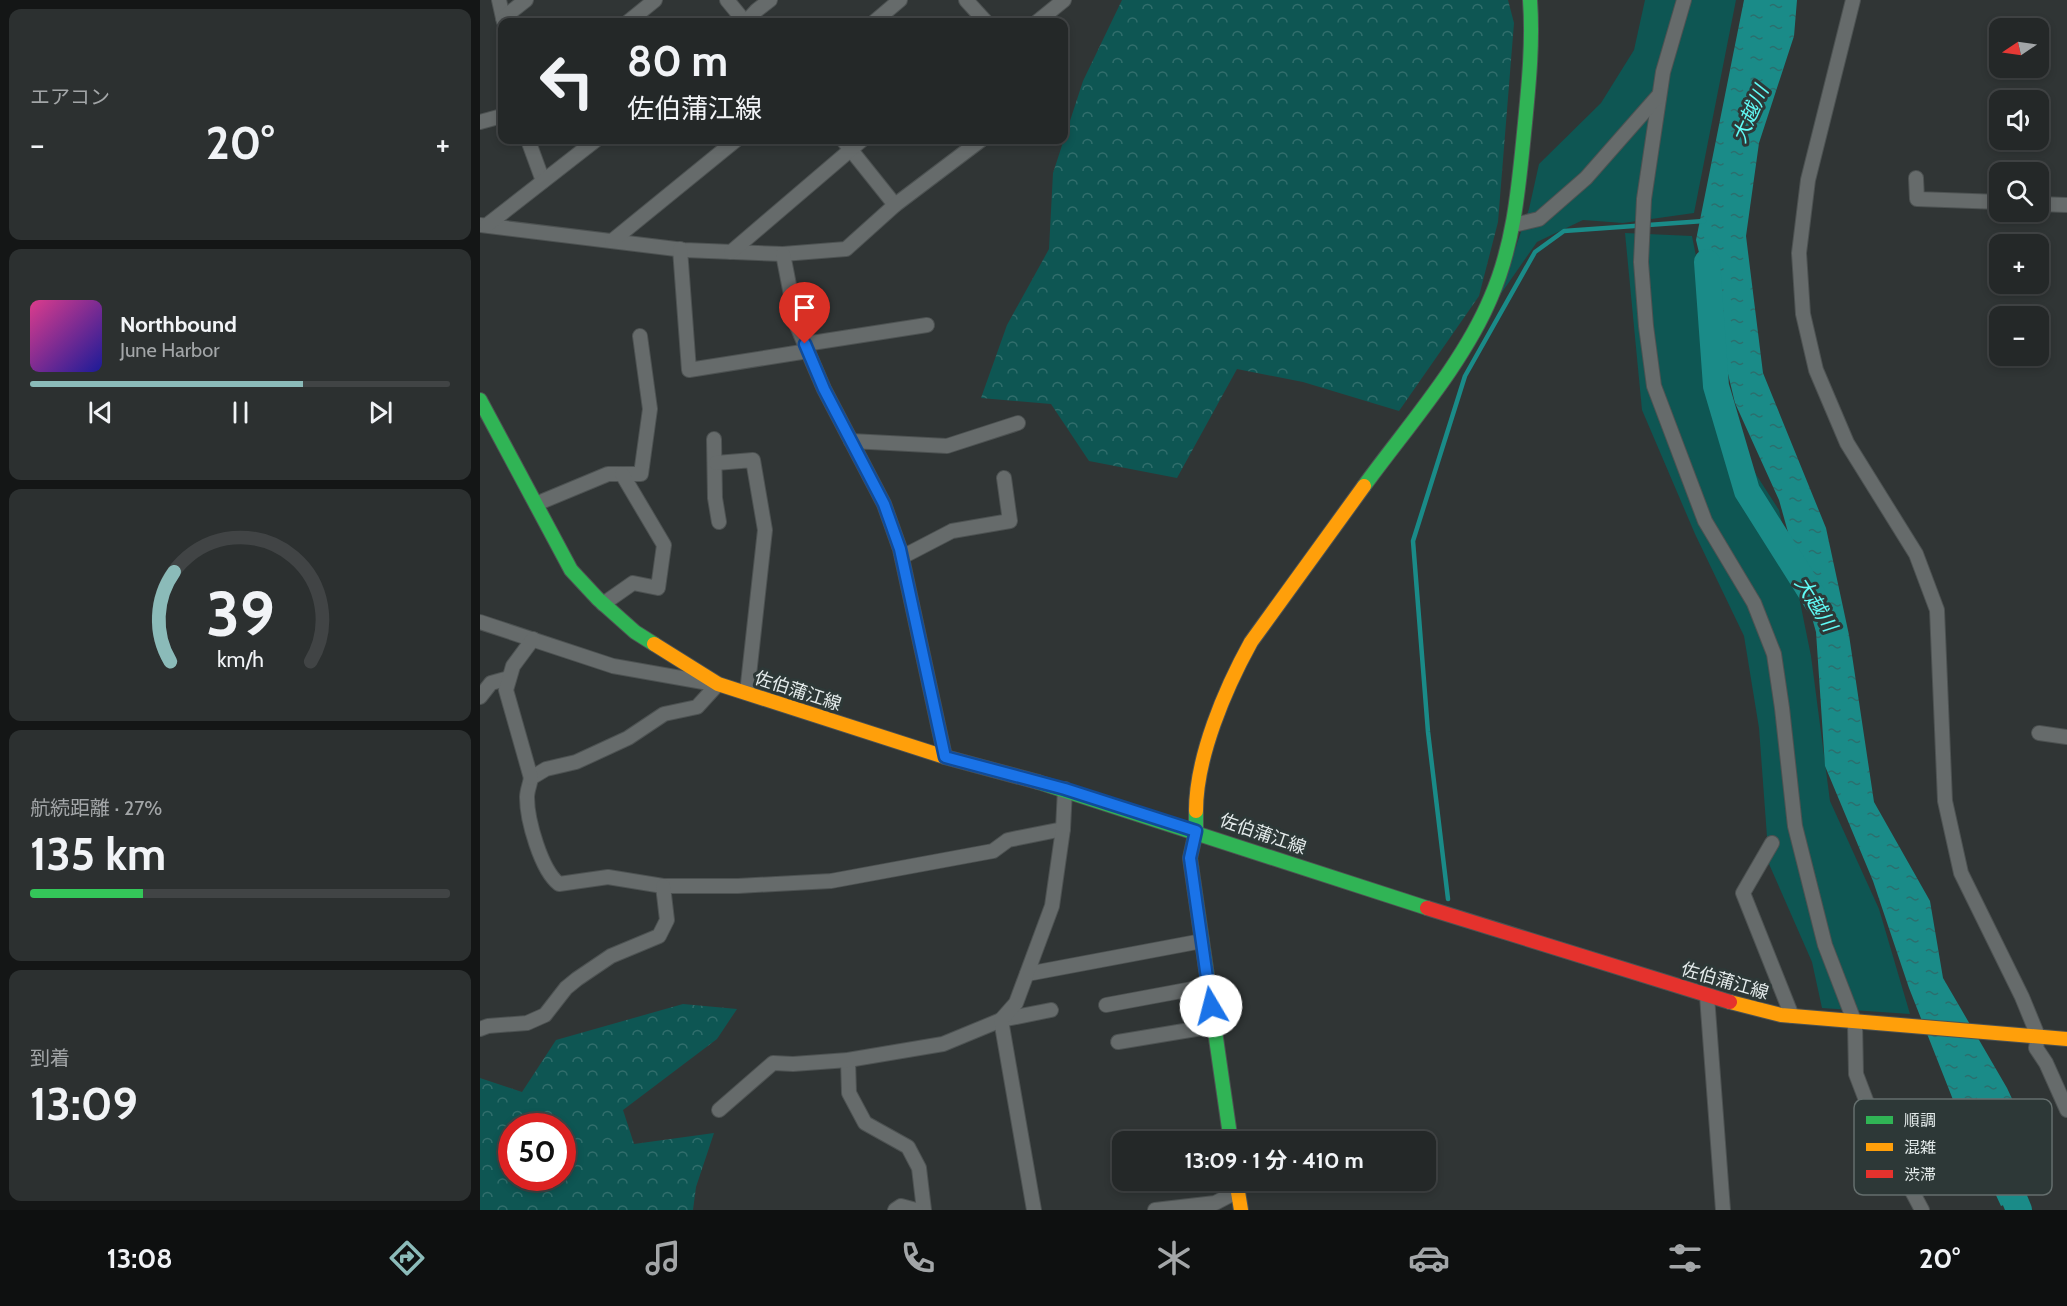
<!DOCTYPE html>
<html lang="ja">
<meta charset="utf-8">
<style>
:root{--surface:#242828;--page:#2c3030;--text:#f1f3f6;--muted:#a3a6a8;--line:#414445;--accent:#8bbbb9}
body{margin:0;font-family:Cabin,"Noto Sans JP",sans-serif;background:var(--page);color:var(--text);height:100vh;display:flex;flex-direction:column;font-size:22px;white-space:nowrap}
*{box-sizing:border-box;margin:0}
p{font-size:20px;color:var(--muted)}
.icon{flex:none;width:33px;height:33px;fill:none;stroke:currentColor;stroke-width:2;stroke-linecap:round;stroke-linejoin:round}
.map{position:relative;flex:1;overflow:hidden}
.details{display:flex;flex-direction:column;gap:9px;padding:9px;background:#141616;width:480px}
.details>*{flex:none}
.top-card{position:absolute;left:18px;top:18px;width:570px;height:126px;border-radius:12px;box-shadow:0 3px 9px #0003,0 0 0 2px var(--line);background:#242828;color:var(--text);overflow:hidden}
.needle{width:39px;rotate:257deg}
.controls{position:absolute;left:1509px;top:18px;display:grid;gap:12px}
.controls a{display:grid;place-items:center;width:60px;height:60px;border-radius:12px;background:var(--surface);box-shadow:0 3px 9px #0003,0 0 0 2px var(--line);font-size:30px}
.speed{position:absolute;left:18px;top:1113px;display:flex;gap:12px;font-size:30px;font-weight:700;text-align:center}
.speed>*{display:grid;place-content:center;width:78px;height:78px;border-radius:50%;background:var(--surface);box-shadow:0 3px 9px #0003,0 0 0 2px var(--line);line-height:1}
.speed .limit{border:9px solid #d22;background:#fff;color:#111}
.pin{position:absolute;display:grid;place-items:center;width:51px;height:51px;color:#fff;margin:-62px -26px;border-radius:50% 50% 50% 0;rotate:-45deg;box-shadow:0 0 6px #0007}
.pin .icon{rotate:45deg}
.me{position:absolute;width:66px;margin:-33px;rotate:352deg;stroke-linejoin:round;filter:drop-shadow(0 0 4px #0008)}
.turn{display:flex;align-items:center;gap:21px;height:126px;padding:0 30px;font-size:27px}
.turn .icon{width:78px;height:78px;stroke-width:2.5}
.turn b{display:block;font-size:42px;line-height:51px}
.big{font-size:45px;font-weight:700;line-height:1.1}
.details .tile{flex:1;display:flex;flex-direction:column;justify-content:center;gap:9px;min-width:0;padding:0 21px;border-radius:12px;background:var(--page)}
.details .dial{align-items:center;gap:0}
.dial svg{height:156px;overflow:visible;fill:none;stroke:var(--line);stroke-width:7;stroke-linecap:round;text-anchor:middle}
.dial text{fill:var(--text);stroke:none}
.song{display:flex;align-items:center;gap:18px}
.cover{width:72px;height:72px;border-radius:9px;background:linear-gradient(135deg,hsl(330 70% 55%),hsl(240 70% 35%))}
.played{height:6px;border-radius:3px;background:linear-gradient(90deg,var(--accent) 65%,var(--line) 65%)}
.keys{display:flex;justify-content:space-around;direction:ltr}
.heat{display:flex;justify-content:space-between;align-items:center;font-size:33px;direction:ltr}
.charge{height:9px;border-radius:4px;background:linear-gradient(90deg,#34c759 27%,var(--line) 0)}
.trip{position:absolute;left:632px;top:1131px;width:324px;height:60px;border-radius:12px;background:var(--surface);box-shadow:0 3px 9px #0003,0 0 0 2px var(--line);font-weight:700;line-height:60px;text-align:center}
.tab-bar{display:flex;height:96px;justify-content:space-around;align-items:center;background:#0e1010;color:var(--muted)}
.tab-bar .icon{width:42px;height:42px}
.tab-bar .on{color:var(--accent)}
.tab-bar b{font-size:27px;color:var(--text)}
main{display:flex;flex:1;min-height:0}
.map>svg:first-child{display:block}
</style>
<main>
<section class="details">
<div class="tile"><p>エアコン</p>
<div class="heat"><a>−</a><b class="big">20°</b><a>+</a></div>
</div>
<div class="tile">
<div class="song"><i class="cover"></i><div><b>Northbound</b><p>June Harbor</p></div></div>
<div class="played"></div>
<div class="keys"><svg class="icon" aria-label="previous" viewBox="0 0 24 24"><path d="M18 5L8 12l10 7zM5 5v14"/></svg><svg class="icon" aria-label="pause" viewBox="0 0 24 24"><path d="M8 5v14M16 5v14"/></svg><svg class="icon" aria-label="next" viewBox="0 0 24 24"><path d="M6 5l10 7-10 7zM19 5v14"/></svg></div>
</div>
<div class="tile dial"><svg viewBox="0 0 100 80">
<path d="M14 69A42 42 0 1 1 86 69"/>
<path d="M14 69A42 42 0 0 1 16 23" stroke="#8bbbb9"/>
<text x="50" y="56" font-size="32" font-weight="700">39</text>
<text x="50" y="72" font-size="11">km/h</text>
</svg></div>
<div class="tile"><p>航続距離 · 27%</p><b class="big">135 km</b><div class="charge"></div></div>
<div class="tile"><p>到着</p><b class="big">13:09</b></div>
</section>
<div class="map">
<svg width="1587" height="1210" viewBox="0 0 1587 1210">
<defs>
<pattern id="forest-crowns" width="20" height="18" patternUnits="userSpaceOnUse" patternTransform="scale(1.5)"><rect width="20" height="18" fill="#0e5653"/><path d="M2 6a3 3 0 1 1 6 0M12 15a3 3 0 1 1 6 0" fill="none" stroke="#316e6c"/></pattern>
<pattern id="water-ripples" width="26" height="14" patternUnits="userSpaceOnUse" patternTransform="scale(1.5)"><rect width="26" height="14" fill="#1a8b88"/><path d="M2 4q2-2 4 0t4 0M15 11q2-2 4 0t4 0" fill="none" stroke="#2b6f6e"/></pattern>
</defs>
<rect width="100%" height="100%" fill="#303535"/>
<g fill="#0e5653">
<polygon points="1165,0 1256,0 1214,213 1143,223 1103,220 1057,242 1018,298 1049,209 1059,164 1121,103 1154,50"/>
<polygon points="1145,233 1212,236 1218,266 1231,387 1277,476 1299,510 1317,587 1331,656 1350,801 1399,909 1430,1014 1342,1008 1332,962 1289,864 1279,728 1264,636 1215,534 1162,410"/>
</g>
<g fill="url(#forest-crowns)" fill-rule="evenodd">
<polygon points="642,0 1028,0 1034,23 1018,222 999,296 919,411 823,382 757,369 697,478 609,461 571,404 501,398 527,325 569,249 573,173 603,81"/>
<path d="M203 1004 257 1009 237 1039 143 1110 154 1144 234 1133 216 1187 213 1210H0V1078L42 1092 76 1040ZM32 1126H82V1178H32Z"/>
</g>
<polygon fill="url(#water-ripples)" points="1264,0 1317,0 1314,36 1279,143 1266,236 1283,373 1346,528 1369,635 1394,802 1450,901 1463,978 1527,1088 1572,1185 1521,1206 1481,1120 1429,988 1393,881 1345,766 1336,632 1299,500 1255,403 1216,240"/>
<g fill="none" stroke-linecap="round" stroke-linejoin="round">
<polyline stroke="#1a8b88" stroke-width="4.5" points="968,899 948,732 933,541 985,376 1055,252 1084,231 1224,221"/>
<g stroke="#1a8b88" stroke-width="26">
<polyline points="1227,262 1236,386 1267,491 1337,602"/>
<polyline points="1522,1169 1539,1210"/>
</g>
<g stroke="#4d5252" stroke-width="16">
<g id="street">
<polyline points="19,0 23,18"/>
<polyline points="247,0 265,22"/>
<polyline points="486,0 506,22"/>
<polyline points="1204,0 1183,72 1164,199 1161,262 1166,326 1174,386 1225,521 1274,603 1294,654 1302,708 1315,826 1345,945 1375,1023 1376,1074 1392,1116 1442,1210"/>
<polyline points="1373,0 1328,180 1319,253 1323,314 1336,370 1367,443 1436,554 1457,610 1465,801 1481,873 1542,997 1558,1036 1556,1048 1566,1063 1587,1110"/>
<polyline points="24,22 23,18 46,0"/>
<polyline points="148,22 175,0"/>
<polyline points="266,22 277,10 290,0"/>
<polyline points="394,22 420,0"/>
<polyline points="557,22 584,0"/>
<polyline points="0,122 22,116"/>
<polyline points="48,140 63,181"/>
<polyline points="363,140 415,205"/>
<polyline points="1436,178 1437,199 1520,202"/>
<polyline points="1558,204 1587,205"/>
<polyline points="0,225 204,250 303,254 366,249 415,205 501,140"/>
<polyline points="7,225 116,140"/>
<polyline points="1034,225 1059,219 1106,178 1179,95"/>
<polyline points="132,241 256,140"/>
<polyline points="200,249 209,370 328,351"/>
<polyline points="251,252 382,140"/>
<polyline points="303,254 317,326 344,389 404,504 420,549 465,757"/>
<polyline points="325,344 447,325"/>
<polyline points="234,439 235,498 239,522"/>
<polyline points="371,441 467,446 538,423"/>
<polyline points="236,463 273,460 285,530 267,693"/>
<polyline points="56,504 128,474 161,474 170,409 160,336"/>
<polyline points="422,557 472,531 530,521 524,478"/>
<polyline points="123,604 153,583 178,588 184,545 142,474"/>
<polyline points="0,622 133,666 229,683"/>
<path d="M238 684 217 707 184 714 148 738 96 762 66 769 51 778C50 784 47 791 47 797 47 820 61 870 79 884L128 877 183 886H258L351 881 513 851 528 840 583 829"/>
<polyline points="0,697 11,683 29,678"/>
<polyline points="1559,733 1587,737"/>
<polyline points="51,778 26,690 33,666 53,639"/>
<polyline points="1292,843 1263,893 1312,1016"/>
<polyline points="547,974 722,941"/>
<polyline points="1227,996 1243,1210"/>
<polyline points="626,1005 728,986"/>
<polyline points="0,1029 8,1026 47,1023 65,1015 86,988 97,979 131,956 179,936 187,920 183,886"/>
<polyline points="638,1042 734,1026"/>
<polyline points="368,1060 369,1093 385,1123 428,1147 439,1168 444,1210"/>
<polyline points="239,1110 293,1063 313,1064 368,1060 463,1044 521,1020 571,1010"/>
<polyline points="415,1210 421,1206 436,1210"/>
<polyline points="554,1210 521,1020 536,1003 572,906 583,829 585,789"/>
<polyline points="675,1210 735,1203 758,1191"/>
</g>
</g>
<g stroke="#4d5252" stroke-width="16">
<g id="fast">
<polyline points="0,400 91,570 118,599 155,632 174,644"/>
<path d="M884 486C927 427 983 364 1011 297 1035 242 1039 182 1045 123 1049 82 1053 41 1050 0"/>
<polyline points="558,782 947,908"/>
<polyline points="716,811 716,831 710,858 751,1142"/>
</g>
</g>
<g stroke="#4d5252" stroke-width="16">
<g id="slow">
<polyline points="174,644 238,684 465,757 558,782"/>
<path d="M716 811C716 757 745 689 771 642L884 486"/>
<polyline points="1250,1002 1301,1015 1587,1039"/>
<polyline points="756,1180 761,1210"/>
</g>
</g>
<g stroke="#4d5252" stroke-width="16">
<polyline id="jam" points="947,908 1250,1002"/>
</g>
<use href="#street" stroke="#666b6b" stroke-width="14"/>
<use href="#fast" stroke="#30b455" stroke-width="14"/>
<use href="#slow" stroke="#ff9f0a" stroke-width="14"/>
<use href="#jam" stroke="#e5322d" stroke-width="14"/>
</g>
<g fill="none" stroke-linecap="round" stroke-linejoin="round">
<g stroke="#114b97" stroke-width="15">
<polyline id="route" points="325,344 344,389 404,504 420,549 465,757 585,789 716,831 710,858 731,1006"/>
</g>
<use href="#route" stroke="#1a73e8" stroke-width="10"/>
</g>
<g text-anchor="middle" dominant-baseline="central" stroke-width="6" stroke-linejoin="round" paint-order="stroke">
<g font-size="18" fill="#e4ebeb" stroke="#2d3837">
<text transform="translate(318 691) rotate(18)">佐伯蒲江線</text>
<text transform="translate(783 834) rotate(19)">佐伯蒲江線</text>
<text transform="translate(1245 981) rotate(16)">佐伯蒲江線</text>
</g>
<g font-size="20" font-style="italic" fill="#61fbf6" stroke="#2d3837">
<text transform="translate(1270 114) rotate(-66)">大越川</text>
<text transform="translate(1336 604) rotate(58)">大越川</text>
</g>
</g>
<rect x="1374" y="1099" width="198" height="96" rx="9" fill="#2d3837" stroke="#646e6d" stroke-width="1.5"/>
<rect x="1386" y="1116" width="27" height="8" fill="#30b455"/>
<rect x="1386" y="1143" width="27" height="8" fill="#ff9f0a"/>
<rect x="1386" y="1170" width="27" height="8" fill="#e5322d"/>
<g font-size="16" fill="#e4ebeb">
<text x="1424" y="1126">順調</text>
<text x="1424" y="1153">混雑</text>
<text x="1424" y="1180">渋滞</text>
</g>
</svg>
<div class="controls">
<a><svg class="needle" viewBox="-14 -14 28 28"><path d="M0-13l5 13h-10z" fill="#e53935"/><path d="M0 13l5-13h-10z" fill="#a3a6a8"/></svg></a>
<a><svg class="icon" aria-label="sound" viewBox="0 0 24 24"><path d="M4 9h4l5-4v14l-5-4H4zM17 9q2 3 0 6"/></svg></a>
<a><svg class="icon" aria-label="search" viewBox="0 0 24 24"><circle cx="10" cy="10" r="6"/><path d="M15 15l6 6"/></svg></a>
<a>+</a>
<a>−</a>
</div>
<div class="speed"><div class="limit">50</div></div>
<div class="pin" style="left:325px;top:344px;background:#d93025"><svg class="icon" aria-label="arrive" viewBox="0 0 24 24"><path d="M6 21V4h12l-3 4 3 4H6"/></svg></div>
<svg class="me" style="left:731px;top:1006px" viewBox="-20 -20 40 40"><circle r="19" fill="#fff"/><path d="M0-13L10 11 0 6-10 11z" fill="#1a73e8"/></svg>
<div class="trip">13:09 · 1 分 · 410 m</div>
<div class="top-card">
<div class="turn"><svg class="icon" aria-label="left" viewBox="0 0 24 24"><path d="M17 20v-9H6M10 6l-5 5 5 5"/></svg><div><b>80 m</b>佐伯蒲江線</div></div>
</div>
</div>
</main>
<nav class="tab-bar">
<b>13:08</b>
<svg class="icon on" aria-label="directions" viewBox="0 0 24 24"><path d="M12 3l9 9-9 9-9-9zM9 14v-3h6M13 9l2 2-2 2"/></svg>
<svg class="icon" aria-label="music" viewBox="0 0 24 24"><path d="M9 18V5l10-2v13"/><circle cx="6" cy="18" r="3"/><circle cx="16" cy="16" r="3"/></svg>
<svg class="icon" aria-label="phone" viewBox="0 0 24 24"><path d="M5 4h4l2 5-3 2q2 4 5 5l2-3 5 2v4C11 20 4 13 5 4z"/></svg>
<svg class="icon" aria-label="climate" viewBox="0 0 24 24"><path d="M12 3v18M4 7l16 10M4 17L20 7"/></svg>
<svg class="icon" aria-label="car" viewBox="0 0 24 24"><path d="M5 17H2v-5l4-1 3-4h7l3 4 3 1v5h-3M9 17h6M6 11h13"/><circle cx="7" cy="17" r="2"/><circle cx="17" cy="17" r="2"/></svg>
<svg class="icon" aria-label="filters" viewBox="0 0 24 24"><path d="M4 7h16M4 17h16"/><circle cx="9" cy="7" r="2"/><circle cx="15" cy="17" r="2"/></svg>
<b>20°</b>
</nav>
